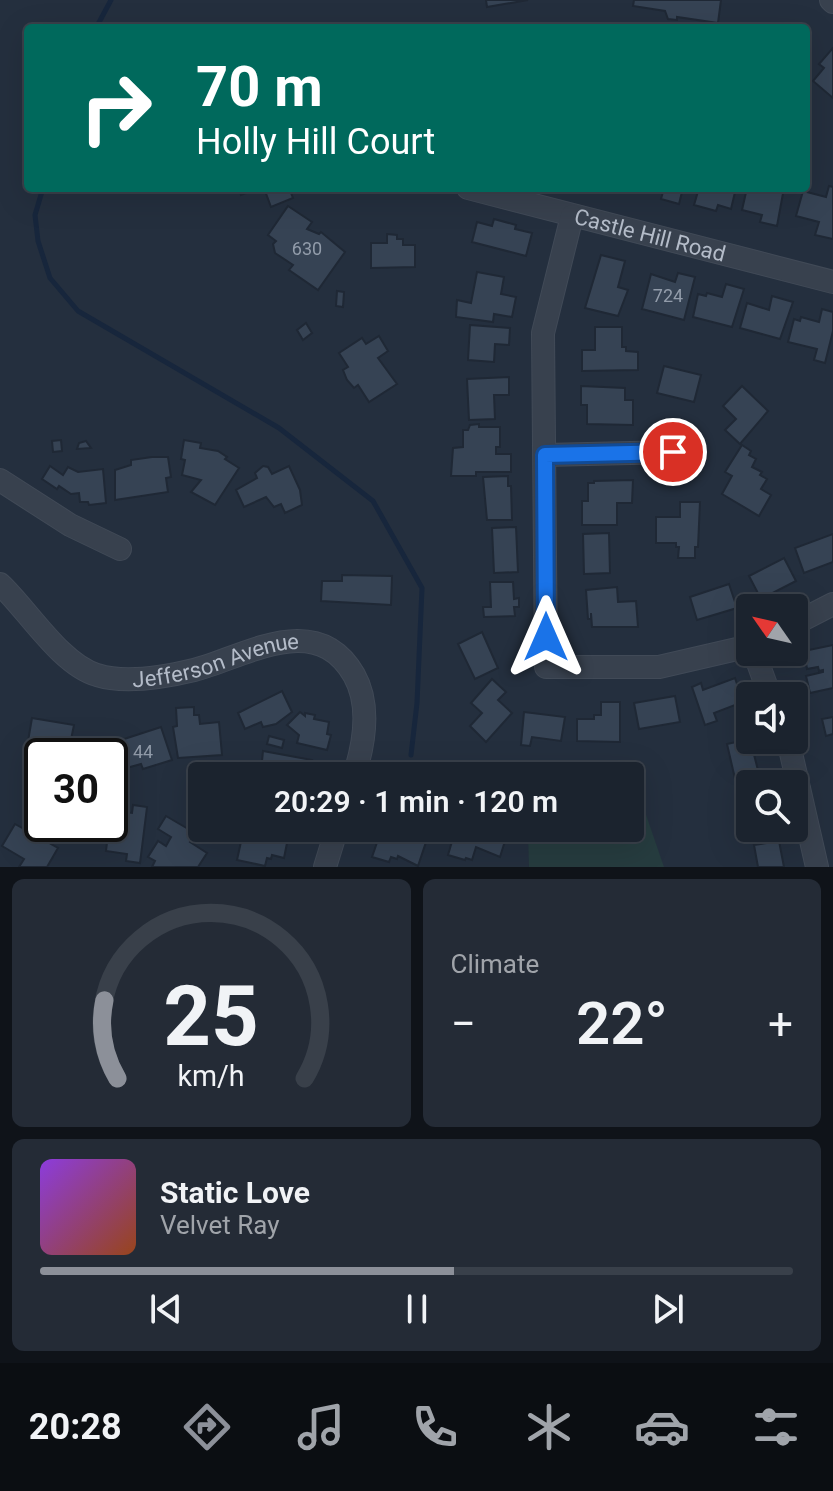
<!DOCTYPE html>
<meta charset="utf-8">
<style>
:root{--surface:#1b232e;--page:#242b36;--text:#f1f3f6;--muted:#a0a4aa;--line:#39404a;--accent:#8c9099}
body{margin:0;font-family:Roboto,sans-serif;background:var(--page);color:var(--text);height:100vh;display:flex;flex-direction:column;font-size:30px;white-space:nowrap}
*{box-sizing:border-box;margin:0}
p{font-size:26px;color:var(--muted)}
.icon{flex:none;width:44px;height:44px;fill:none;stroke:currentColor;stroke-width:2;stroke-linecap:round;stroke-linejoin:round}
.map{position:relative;height:867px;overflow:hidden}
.sheet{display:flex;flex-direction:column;gap:12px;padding:12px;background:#0f1319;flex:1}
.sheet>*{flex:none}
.guide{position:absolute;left:24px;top:24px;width:786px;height:168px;border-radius:8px;box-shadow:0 8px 32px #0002,0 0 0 2px var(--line);background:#00695c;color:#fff;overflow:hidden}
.needle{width:52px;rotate:304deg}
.tools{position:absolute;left:736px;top:594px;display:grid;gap:16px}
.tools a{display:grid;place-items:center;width:72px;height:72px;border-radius:8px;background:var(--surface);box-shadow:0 8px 32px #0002,0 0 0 2px var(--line);font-size:40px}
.speed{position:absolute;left:24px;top:738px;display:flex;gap:16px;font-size:40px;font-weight:700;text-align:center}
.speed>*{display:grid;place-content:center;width:104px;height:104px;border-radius:50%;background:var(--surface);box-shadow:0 8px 32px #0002,0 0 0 2px var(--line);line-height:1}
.speed .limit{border:4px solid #111;border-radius:12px;background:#fff;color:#111}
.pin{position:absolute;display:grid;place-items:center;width:68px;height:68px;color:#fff;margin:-34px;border:4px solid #fff;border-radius:50%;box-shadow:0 2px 8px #0007}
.me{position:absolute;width:88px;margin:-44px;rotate:0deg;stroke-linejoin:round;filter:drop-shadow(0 0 6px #0008)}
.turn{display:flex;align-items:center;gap:28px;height:168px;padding:0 40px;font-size:36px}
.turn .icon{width:104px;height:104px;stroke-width:2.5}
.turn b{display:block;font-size:56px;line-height:68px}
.big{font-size:60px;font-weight:600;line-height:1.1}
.sheet .widget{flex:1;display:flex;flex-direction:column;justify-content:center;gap:12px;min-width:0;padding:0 28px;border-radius:12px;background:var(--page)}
.sheet .dial{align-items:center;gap:0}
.dial svg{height:208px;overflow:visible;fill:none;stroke:var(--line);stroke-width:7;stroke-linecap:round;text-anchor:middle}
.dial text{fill:var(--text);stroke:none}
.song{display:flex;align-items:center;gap:24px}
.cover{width:96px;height:96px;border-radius:12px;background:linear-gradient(135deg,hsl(270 70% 55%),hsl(20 70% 35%))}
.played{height:8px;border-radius:4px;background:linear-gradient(90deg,var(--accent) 55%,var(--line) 55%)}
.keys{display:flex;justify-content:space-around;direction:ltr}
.heat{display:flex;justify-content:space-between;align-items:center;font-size:44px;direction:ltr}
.sheet .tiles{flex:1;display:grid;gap:12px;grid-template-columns:1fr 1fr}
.widget:last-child{grid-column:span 2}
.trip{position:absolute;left:188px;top:762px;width:456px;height:80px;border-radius:8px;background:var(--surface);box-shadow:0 8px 32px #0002,0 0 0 2px var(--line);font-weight:600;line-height:80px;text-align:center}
.dock{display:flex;height:128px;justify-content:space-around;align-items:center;background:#0b0e12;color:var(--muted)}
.dock .icon{width:56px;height:56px}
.dock .on{color:var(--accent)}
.dock b{font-size:36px;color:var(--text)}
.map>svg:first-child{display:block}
</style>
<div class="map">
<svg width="833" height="867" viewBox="0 0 833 867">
<rect width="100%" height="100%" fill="#242f3e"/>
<polygon fill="#263c3f" points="643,806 664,867 529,867 528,834 555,828 630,828 630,810"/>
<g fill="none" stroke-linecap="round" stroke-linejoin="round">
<g stroke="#17263c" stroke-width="5">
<polyline points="96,28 111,0"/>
<polyline points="43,188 35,215 38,241 50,278 78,311 279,428 373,501 422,588 417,703 411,755"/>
</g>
</g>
<g fill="#364354" stroke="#1f2835" stroke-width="2">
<polygon points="486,0 528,0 487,7"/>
<polygon points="634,0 721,0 718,23 677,17 677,20 668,19 665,11 633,6"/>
<polygon points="833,48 833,98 813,81 824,68 819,64"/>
<polygon points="829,186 833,187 833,239 815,235 819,222 796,216 803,191 826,197"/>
<polygon points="239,188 259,188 241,195"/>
<polygon points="264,188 289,188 293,198 271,207"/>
<polygon points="664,188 683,188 679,204 661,199"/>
<polygon points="699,188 736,188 731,209 718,205 716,211 694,205"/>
<polygon points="747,188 784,188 777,226 760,222 762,215 742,210"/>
<polygon points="288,206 312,222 307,229 319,234 321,232 345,252 318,290 289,270 293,265 275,253 273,244 276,241 268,235"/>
<polygon points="494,219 516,225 515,229 532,233 526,256 472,242 477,222 492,226"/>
<polygon points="387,234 397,235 397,239 403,239 403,245 415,245 415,267 371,268 371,243 387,243"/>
<polygon points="601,255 625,261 618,287 628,290 618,316 585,308"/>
<polygon points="477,272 504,277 501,294 516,297 512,317 494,314 493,322 456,317 457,300 471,303"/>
<polygon points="678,273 695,277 684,320 642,309 651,274 675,282"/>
<polygon points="726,284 744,289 732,327 693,317 698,294 706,296 707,293 722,297"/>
<polygon points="337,291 344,292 343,307 336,306"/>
<polygon points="772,296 793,302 780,339 740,328 747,303 769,310"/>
<polygon points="822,309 833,312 833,331 825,363 814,360 817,349 788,342 794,319 800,321 801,317 819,322"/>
<polygon points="306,323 312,333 303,340 297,330"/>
<polygon points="470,325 510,328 509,345 495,344 494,362 468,360"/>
<polygon points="595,327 622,327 622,347 626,347 626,351 638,352 638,370 582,371 582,350 595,350"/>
<polygon points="379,336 388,351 378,358 397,384 369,402 358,385 354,388 347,380 343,370 348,367 339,353 362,338 366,344"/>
<polygon points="664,366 701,375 694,402 657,393"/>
<polygon points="509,377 509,395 494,395 495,419 469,420 467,379"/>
<polygon points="581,386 625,388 625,400 633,400 633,425 587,424 587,405 581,405"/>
<polygon points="742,386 768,411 740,444 725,430 736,419 723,406"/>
<polygon points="479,424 479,427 500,427 500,447 496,447 496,454 511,454 511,472 476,472 476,476 451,476 453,448 463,447 463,430 468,430 470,425"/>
<polygon points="61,440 62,451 53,452 52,441"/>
<polygon points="184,440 201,443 200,448 218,451 227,457 225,459 239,468 215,505 191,492 201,480 182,475 185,460 181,459"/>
<polygon points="86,441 91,448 77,449 79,443"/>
<polygon points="742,445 751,451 749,455 756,459 752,467 762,472 760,475 767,479 761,489 771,495 759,516 722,494 732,476 725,472"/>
<polygon points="152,457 168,457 171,477 166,478 168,492 115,500 115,470 131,465 131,460"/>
<polygon points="50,466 63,475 68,467 78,472 103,469 106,503 89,505 88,502 80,502 79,493 71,494 59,486 57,489 42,479"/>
<polygon points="263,466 268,467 272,474 289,466 300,490 302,505 285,513 281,504 274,507 266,497 244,507 236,490 257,478 255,473"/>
<polygon points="508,476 508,486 511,486 512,520 487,520 483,477"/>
<polygon points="633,480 632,503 617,503 617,525 582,525 582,501 588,501 588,483 594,483 594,481"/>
<polygon points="680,502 700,502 698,547 695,547 695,558 678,558 679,547 676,547 676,543 656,543 656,517 680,517"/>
<polygon points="516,527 518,572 494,573 492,528"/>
<polygon points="609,533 610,573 584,574 583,534"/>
<polygon points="833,534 833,562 804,573 795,548"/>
<polygon points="784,558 796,581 761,599 749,576"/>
<polygon points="342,575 392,576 391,605 321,601 322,581 342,581"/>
<polygon points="490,582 513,582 514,599 519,598 519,607 514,607 515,616 484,617 483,607 491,607"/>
<polygon points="729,584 737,608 697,620 690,597"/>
<polygon points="617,587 618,602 636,601 638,627 592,627 591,613 591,619 588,619 586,590"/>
<polygon points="482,632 498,668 475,679 458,644"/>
<polygon points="833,645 833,688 810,693 806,676 823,672 823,670 819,671 818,667 807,669 804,651"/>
<polygon points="735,678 743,702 714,713 717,721 705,725 692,687 701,683 703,690"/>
<polygon points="492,679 506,692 498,700 512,713 486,742 470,726 482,713 471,703"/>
<polygon points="282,691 292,712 276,724 263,727 261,722 245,729 238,713"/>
<polygon points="675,696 680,722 639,729 634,703"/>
<polygon points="601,702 620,702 620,742 577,741 577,719 594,719 594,715 601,715"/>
<polygon points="194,707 194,715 199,715 200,724 219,722 222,755 178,758 173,727 177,726 176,708"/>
<polygon points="300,712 305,716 305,713 315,715 314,719 329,722 327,734 331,735 327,750 297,743 299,735 287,725"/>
<polygon points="524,712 565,717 561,741 532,737 530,746 521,745"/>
<polygon points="833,717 833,734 826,736 822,719"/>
<polygon points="32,718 74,725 68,754 27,747"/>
<polygon points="161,727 172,760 143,769 141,764 123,769 115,742"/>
<polygon points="269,736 284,740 282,748 267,744"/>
<polygon points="89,738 98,739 95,756 86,754"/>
<polygon points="750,739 760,778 736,783 727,744"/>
<polygon points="263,751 312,760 308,776 253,776 254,769 261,771"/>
<polygon points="750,793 750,828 774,830 739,837 736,823 745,821 739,795"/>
<polygon points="110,804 117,805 116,811 132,813 133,805 147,807 140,863 126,861 127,854 106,851 108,834 98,833 99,824 110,824"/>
<polygon points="166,816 195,833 190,842 207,853 198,867 152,867 155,861 148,857 158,841 166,846 171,837 158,829"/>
<polygon points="15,824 58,848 47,867 19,867 24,859 2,846"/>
<polygon points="63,824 78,824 71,837 59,831"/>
<polygon points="244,828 288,838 284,858 272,855 271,859 267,858 265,866 237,860"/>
<polygon points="382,828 419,828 417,832 428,836 418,866 398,856 397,859 391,857 389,862 372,857"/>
<polygon points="456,828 509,828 500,857 476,847 472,860 466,858 465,860 448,855"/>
<polygon points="779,841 784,867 758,867 754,845"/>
</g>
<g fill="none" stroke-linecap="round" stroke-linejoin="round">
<g stroke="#414a57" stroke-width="24">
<g id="minor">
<polyline points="831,0 833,2"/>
<path id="s1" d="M468 188 833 282"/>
<polyline points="572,216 543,333 546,667 659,667 750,646"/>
<polyline points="545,455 673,452"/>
<polyline points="0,480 70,525 120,549"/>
<path id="s2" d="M0 584C27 609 61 665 97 675 125 684 165 677 194 670 245 657 316 609 354 675 371 705 364 745 354 776"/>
<polyline points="794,624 833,604"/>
<polyline points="754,652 770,696"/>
<polyline points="788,740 817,867"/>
<polyline points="325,867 337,828"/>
</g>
</g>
<use href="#minor" stroke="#38414e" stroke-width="22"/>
</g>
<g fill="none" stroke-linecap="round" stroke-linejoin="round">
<g stroke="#114b97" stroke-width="20">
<polyline id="route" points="546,637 545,455 673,452"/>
</g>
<use href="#route" stroke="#1a73e8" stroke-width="14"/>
</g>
<g text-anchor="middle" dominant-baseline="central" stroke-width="8" stroke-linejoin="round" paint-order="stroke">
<g font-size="18" fill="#929caa">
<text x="307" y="248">630</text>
<text x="668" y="295">724</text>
<text x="143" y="751">44</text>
</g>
<g font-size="22" fill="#b4bcc9" stroke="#1d2633">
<text stroke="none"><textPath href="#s1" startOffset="188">Castle Hill Road</textPath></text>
<text stroke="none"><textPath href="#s2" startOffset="256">Jefferson Avenue</textPath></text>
</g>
</g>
</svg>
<div class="tools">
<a><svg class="needle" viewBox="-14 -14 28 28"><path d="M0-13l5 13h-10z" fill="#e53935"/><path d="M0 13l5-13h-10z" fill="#a0a4aa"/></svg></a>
<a><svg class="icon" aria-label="sound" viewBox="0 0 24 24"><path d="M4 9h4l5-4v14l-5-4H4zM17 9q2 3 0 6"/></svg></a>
<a><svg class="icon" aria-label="search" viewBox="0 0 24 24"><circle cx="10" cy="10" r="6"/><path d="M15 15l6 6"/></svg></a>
</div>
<div class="speed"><div class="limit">30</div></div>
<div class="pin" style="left:673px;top:452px;background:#d93025"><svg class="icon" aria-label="arrive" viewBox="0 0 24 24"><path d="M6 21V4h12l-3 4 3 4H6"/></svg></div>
<svg class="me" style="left:546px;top:637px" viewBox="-20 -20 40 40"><path d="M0-17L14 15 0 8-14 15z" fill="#1a73e8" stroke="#fff" stroke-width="4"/></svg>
<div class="trip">20:29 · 1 min · 120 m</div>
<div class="guide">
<div class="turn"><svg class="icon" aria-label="right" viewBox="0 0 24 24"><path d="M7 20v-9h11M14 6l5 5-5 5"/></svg><div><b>70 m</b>Holly Hill Court</div></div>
</div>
</div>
<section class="sheet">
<div class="tiles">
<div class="widget dial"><svg viewBox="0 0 100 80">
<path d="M14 69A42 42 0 1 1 86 69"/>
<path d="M14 69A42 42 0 0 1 9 39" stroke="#8c9099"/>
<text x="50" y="56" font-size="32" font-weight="700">25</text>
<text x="50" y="72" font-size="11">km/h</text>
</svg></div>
<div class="widget"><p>Climate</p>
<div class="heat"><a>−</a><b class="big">22°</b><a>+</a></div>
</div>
<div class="widget">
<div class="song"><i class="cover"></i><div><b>Static Love</b><p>Velvet Ray</p></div></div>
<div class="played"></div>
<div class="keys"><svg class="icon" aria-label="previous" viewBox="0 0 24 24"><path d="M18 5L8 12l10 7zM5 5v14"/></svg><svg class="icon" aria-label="pause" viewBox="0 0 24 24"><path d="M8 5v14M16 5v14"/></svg><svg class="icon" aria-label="next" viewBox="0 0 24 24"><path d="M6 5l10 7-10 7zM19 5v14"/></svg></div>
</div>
</div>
</section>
<nav class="dock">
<b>20:28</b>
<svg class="icon on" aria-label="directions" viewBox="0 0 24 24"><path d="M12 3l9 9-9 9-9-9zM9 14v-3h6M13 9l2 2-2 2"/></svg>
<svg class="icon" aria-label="music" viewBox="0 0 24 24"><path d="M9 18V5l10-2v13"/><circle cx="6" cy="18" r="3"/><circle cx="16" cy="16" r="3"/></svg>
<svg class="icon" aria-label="phone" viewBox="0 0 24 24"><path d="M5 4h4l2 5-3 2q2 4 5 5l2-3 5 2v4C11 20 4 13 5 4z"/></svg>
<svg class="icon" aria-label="climate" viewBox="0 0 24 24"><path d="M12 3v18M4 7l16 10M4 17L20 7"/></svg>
<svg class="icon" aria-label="car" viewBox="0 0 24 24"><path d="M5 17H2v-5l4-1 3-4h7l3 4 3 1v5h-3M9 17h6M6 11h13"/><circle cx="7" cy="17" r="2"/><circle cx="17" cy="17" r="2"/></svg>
<svg class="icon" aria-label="filters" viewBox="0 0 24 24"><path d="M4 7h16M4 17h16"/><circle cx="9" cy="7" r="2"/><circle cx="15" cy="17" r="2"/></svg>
</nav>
